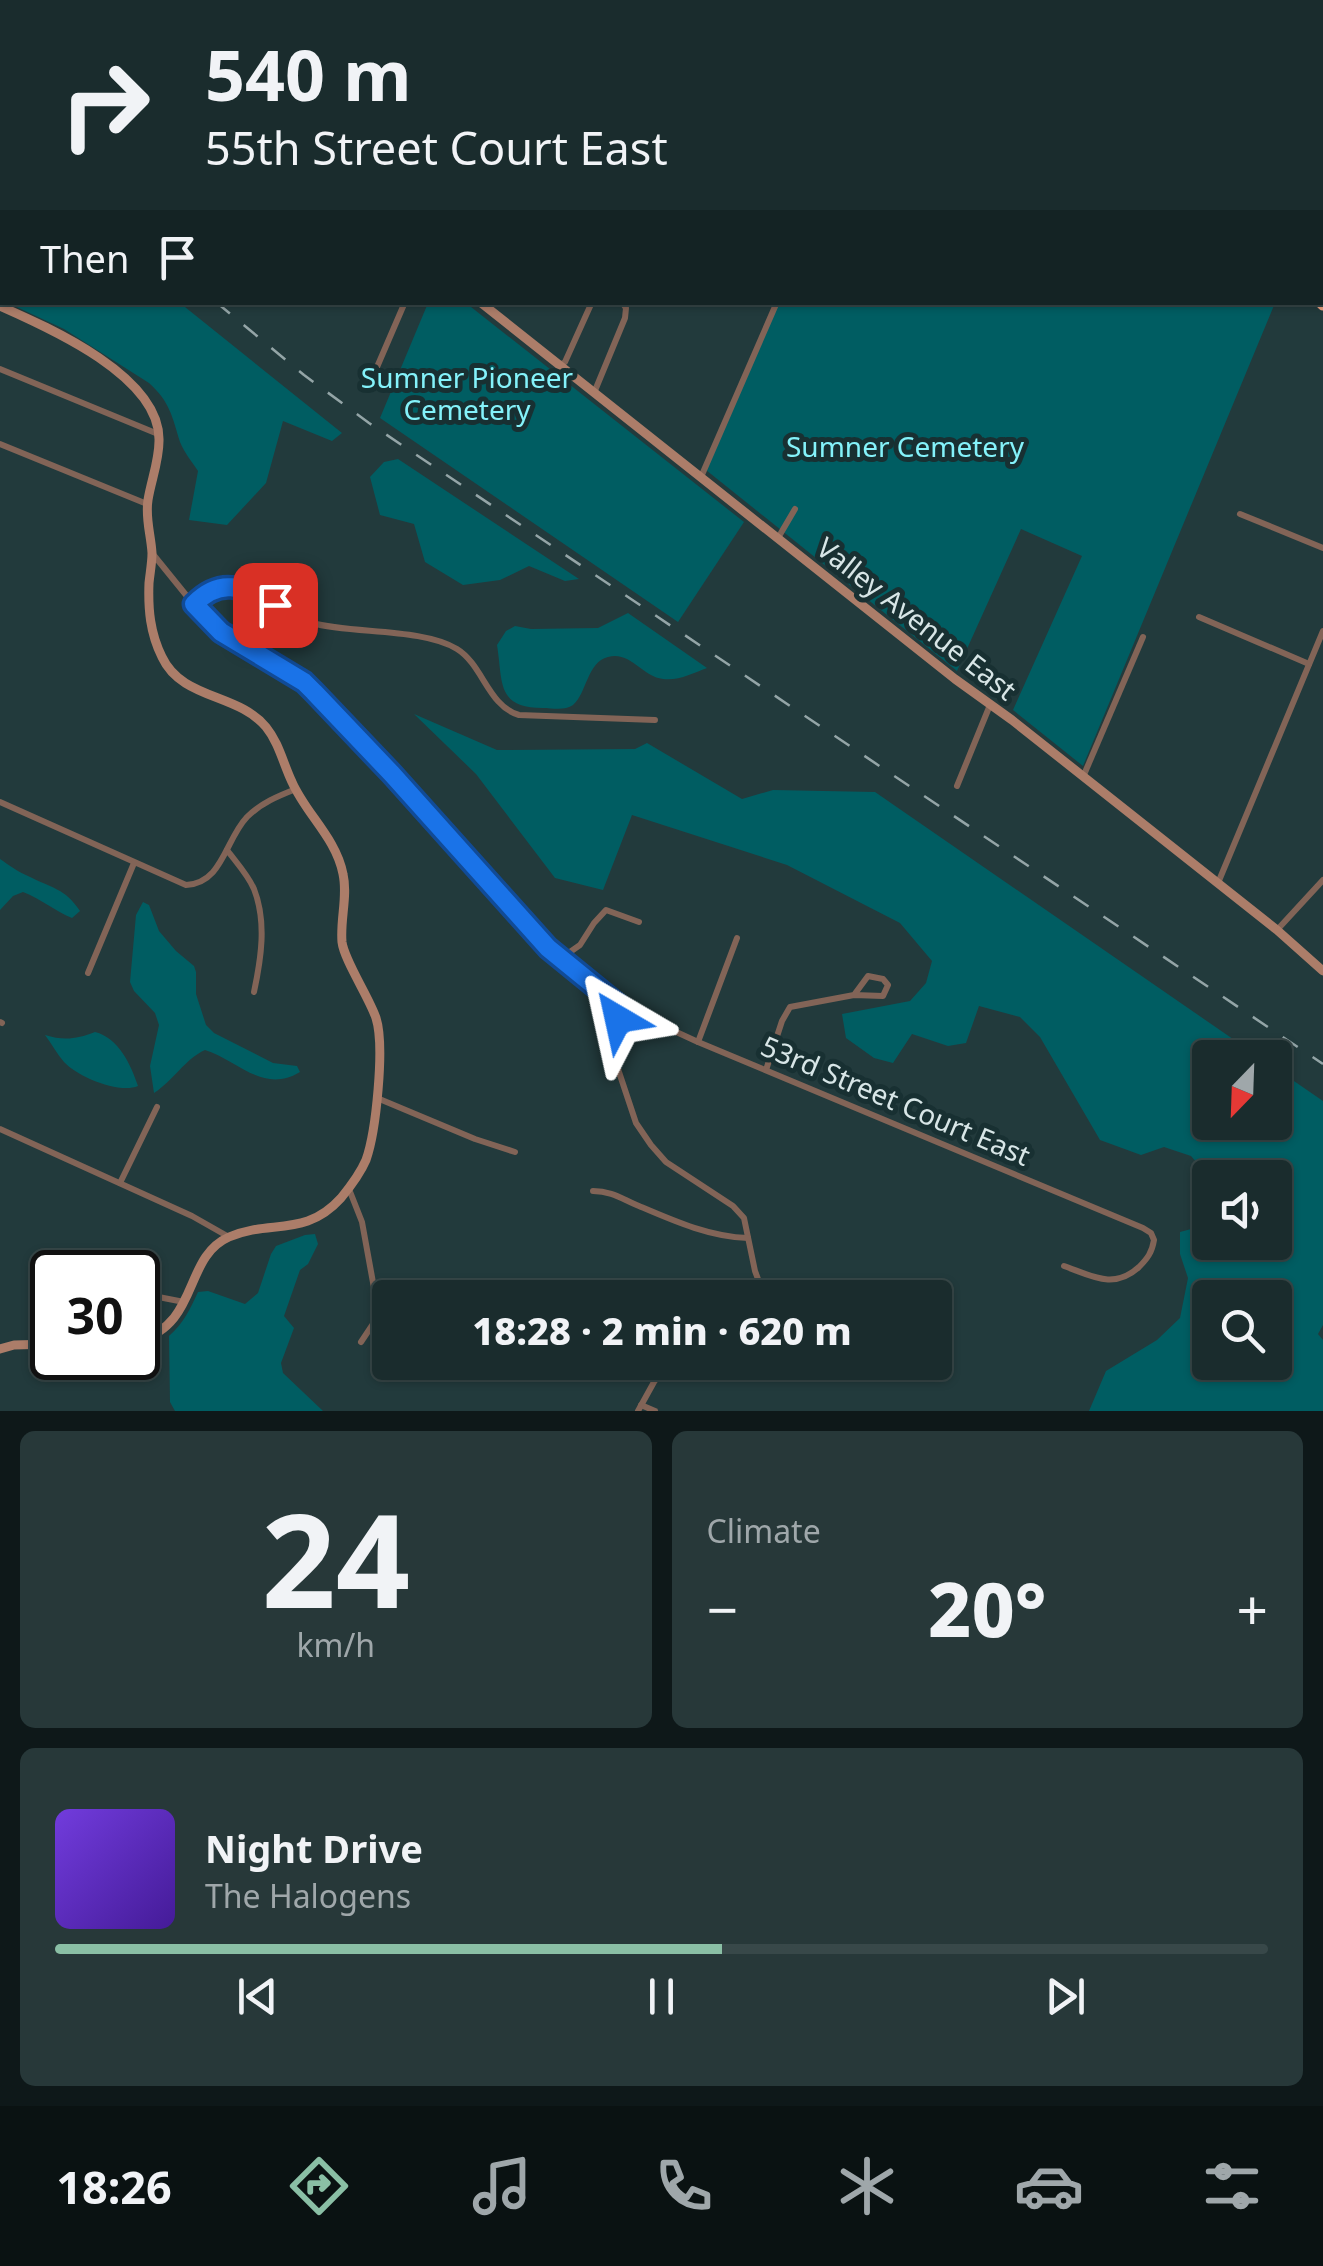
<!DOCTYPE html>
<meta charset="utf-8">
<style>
:root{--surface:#1a2c2d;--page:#273839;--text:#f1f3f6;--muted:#9fa7aa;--line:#384849;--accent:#8abfa5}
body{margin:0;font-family:"Noto Sans",sans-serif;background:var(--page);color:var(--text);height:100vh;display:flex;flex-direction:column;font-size:38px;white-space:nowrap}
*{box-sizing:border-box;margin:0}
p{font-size:32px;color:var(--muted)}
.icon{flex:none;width:55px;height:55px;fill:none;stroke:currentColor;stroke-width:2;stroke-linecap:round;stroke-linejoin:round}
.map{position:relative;height:1411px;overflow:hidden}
.details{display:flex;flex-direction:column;gap:20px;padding:20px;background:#0e1819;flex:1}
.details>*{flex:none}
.hud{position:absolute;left:0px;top:0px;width:1325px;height:305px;box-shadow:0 2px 8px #0004,0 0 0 2px var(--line);background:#1a2c2d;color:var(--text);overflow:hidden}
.needle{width:65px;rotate:203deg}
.fabs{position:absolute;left:1192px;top:1040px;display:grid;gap:20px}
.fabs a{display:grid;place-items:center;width:100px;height:100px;border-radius:10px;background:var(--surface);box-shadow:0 2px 8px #0004,0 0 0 2px var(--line);font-size:50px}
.speed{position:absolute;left:30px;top:1250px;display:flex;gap:20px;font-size:50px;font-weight:700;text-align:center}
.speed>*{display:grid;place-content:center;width:130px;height:130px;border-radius:50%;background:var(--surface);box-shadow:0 2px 8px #0004,0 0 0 2px var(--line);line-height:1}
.speed .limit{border:5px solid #111;border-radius:15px;background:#fff;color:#111}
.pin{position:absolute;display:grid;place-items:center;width:85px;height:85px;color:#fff;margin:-42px;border-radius:20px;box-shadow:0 5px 15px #0006}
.me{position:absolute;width:110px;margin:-55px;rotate:324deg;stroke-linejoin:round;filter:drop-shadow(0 0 8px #0008)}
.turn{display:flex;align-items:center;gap:35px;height:210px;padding:0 40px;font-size:45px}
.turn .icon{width:130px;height:130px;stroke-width:2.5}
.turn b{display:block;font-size:70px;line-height:85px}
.then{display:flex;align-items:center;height:95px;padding:0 40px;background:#0003;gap:20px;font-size:38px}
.big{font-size:75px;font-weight:800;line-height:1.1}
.details .tile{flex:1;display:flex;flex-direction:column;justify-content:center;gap:15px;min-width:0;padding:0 35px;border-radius:15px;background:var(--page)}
.details .dial{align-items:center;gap:0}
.dial b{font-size:130px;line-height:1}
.song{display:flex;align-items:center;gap:30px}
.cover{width:120px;height:120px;border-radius:15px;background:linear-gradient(135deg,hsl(260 70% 55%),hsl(260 70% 35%))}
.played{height:10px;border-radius:5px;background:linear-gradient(90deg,var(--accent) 55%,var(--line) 55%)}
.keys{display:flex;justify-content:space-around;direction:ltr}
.heat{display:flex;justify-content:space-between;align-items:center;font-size:55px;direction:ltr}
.details .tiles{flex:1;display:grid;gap:20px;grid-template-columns:1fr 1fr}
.tile:last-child{grid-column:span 2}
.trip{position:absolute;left:372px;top:1280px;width:580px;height:100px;border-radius:10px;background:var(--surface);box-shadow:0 2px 8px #0004,0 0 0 2px var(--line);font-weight:800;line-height:100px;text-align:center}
.menu{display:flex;height:160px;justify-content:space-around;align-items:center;background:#0a1212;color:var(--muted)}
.menu .icon{width:70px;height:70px}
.menu .active{color:var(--accent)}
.menu b{font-size:45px;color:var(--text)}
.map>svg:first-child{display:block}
</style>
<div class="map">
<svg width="1323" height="1411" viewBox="0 0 1323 1411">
<rect width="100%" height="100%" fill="#223a3c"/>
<g fill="#005d62" fill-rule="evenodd">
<polygon points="271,0 684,0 685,2 273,2"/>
<path d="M8 303H180L342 433 332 441 283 421 266 483 227 525 189 520 198 471C192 462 184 452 180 442 172 416 170 402 149 383L64 329Z"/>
<polygon points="428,303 466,303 744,522 678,622 380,418"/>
<polygon points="777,303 1275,303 1083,766 1013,710 1082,556 1021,529 957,671 706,470"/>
<polygon points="398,459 579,579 565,581 529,566 500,580 463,585 425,562 414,524 380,515 370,477 384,462"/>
<path d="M628 613 707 668C693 673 679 681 663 679 642 677 631 651 608 657 587 662 587 693 573 705 565 711 552 708 543 708 496 708 503 682 497 645L506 631 515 626 531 629 598 628Z"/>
<path d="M414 714 497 750 635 749 647 743 742 799 773 790 875 792 1259 1057 1210 1058V1122H1275V1068L1323 1101V1325L1318 1334 1323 1340V1411H1089L1106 1371 1157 1340 1180 1318 1188 1278 1180 1254V1232L1210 1224V1242H1275V1178H1210L1191 1156 1164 1147 1141 1155 1100 1140 1040 1037 1020 1017 979 1006 966 1043 948 1046 912 1034 893 1063 874 1058 846 1038 842 1014 910 1001 926 983 932 961 900 923 787 865 632 815 603 890 555 878 476 774ZM1210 1298H1275V1362H1210Z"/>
<path d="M0 859C9 865 18 872 28 876 51 888 65 888 80 911L72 918C55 911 41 899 23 892L13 896 0 910Z"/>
<path d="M143 902 149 905 159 931 176 951 194 966 196 972V994L206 1025 214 1033 273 1063 297 1066 300 1072C263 1094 239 1061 205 1050 185 1059 173 1081 154 1093L150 1066 159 1025 155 1013 134 991 130 982 136 915Z"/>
<path d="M95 1032C119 1038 131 1065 138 1086 119 1094 78 1077 64 1062 57 1054 52 1044 45 1035 64 1041 77 1039 95 1032Z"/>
<path d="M315 1234 318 1244 308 1264 300 1270 284 1316 294 1328 281 1363 283 1373 323 1411H175L170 1402 169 1336C184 1323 190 1309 198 1292L208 1291 245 1304 258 1293 271 1254 276 1246 305 1235Z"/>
</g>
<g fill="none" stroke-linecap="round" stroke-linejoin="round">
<g stroke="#826457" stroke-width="6">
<polyline points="1120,2 1121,0"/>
<polyline points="1322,7 1323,5"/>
<polyline points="1322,14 1323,14"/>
<polyline points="560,365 565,362 592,302"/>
<polyline points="0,369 158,434"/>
<polyline points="374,374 405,302"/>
<polyline points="594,393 625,318 626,308 622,302"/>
<polyline points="0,444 147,504"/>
<polyline points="701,477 777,302"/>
<polyline points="1240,514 1323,548"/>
<polyline points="778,538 795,509"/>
<path d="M152 553 186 595 221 632 304 682 314 692 392 774 548 947C571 968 596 984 618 1005L617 1066 636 1123 651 1145 666 1162 733 1206 744 1218 755 1271 765 1298"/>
<path d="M194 604C204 594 213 586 228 586 258 587 284 615 312 623 352 634 423 628 457 649 483 665 488 706 519 715L655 720"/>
<polyline points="1199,617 1309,664"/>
<polyline points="1083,777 1143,637"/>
<polyline points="957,786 990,705"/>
<path d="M0 802 186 885C223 883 225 840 247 817 261 803 278 796 296 789"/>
<path d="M227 850C236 862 248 875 254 889 267 922 261 959 254 992"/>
<polyline points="1218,883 1323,631"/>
<polyline points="1277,930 1323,880"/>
<polyline points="560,959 580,945 594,923 606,910 639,922"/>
<polyline points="88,973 134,863"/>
<path d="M618 1005 698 1042 1143 1228 1151 1233 1154 1240C1152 1252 1148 1258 1139 1267 1114 1290 1092 1276 1064 1266"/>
<polyline points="0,1022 2,1023"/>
<polyline points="698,1042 737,938"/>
<polyline points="766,1070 782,1021 790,1007 854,995 883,996 888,985 883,979 868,976 854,995"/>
<polyline points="377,1098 475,1139 515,1152"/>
<polyline points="0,1129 192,1216 229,1237"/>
<polyline points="120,1183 157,1107"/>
<polyline points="349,1189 362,1222 376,1299 373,1324 361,1342"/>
<path d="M593 1191C612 1191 622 1199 639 1206 674 1221 710 1237 748 1238"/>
<polyline points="138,1293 184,1302"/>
<polyline points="641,1405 655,1411"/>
<polyline points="638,1411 654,1382 669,1362"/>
</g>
<g stroke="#ac7d69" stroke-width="9">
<polyline points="1027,0 1033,2"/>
<polyline points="0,23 2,24"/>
<polyline points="1322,197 1323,197"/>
<polyline points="480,302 955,679 1012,720 1277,930 1323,971"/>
<path d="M0 306C50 328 161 377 159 441 159 461 151 481 148 500 145 518 151 535 152 553 152 563 150 573 149 583 148 609 150 633 162 657 182 700 238 693 266 727 279 743 283 763 292 782 306 814 336 838 343 874 348 896 340 919 342 942 344 960 369 997 376 1018 385 1046 376 1132 366 1160 360 1174 350 1187 341 1198 305 1238 270 1219 229 1237 183 1257 200 1324 138 1341"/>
<polyline points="0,1349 14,1345 52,1344"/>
</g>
<g stroke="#eaa182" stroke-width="11">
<polyline points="261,0 263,2"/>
<polyline points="885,0 896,2"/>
<polyline points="691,2 691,0"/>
<polyline points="0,16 2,16"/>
<polyline points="1322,246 1323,246"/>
<polyline points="1320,302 1323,305"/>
</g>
<g stroke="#94a5a7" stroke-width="2.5" stroke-dasharray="18 18" stroke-linecap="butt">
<polyline points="0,119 2,121"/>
<polyline points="216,302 304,375 369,423 1323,1064"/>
</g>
</g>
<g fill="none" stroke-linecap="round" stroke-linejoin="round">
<g stroke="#114b97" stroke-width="25">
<path id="route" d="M275 605C244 589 223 575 194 604L221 632 304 682 314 692 392 774 548 948 618 1005V1019"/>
</g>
<use href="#route" stroke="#1a73e8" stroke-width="18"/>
</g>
<g text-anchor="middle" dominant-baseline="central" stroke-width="10" stroke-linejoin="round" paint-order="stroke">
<g font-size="28" fill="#84f2fa" stroke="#183032">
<text x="467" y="377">Sumner Pioneer<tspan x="467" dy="32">Cemetery</tspan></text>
<text x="905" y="446">Sumner Cemetery</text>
</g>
<g font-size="28" fill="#d8e6e7" stroke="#183032">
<text transform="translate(917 618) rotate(38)">Valley Avenue East</text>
<text transform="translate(896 1100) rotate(23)">53rd Street Court East</text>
</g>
</g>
</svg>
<div class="fabs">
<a><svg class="needle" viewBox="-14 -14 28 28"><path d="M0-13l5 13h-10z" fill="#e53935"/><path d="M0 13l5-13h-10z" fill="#9fa7aa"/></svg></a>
<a><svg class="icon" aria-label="sound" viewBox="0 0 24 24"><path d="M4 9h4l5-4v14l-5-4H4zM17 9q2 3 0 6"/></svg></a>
<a><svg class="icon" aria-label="search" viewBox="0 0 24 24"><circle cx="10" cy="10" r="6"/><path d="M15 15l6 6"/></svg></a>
</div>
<div class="speed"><div class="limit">30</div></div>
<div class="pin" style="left:275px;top:605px;background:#d93025"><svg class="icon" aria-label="arrive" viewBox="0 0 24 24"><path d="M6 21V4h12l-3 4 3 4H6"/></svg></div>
<svg class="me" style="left:618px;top:1019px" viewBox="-20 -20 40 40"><path d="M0-17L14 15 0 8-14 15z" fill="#1a73e8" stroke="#fff" stroke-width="4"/></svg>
<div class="trip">18:28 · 2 min · 620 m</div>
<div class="hud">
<div class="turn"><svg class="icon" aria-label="right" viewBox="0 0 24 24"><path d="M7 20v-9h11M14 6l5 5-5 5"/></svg><div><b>540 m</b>55th Street Court East</div></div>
<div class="then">Then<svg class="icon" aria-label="arrive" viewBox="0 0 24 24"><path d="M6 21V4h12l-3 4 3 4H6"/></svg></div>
</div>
</div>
<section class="details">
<div class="tiles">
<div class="tile dial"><b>24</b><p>km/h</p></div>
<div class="tile"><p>Climate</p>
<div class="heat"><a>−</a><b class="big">20°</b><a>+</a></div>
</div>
<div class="tile">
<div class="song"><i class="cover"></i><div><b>Night Drive</b><p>The Halogens</p></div></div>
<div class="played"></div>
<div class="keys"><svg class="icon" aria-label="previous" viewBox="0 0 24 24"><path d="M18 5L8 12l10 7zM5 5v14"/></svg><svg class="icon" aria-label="pause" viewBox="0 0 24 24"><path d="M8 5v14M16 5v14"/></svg><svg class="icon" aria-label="next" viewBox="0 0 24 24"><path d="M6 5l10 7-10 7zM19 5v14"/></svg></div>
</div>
</div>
</section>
<nav class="menu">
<b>18:26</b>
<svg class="icon active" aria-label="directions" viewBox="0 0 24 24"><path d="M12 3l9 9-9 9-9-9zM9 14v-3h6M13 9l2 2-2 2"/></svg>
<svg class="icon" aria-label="music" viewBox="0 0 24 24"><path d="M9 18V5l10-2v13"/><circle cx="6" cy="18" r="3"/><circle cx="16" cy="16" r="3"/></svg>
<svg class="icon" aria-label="phone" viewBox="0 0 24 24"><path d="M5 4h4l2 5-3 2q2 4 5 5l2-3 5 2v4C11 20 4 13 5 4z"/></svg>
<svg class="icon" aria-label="climate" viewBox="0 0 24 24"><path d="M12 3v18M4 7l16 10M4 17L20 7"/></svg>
<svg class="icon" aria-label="car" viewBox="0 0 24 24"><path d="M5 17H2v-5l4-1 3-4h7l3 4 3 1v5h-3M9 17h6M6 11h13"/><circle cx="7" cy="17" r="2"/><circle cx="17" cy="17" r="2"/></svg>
<svg class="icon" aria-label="filters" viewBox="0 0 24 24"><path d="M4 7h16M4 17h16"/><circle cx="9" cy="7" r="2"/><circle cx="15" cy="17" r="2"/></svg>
</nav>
